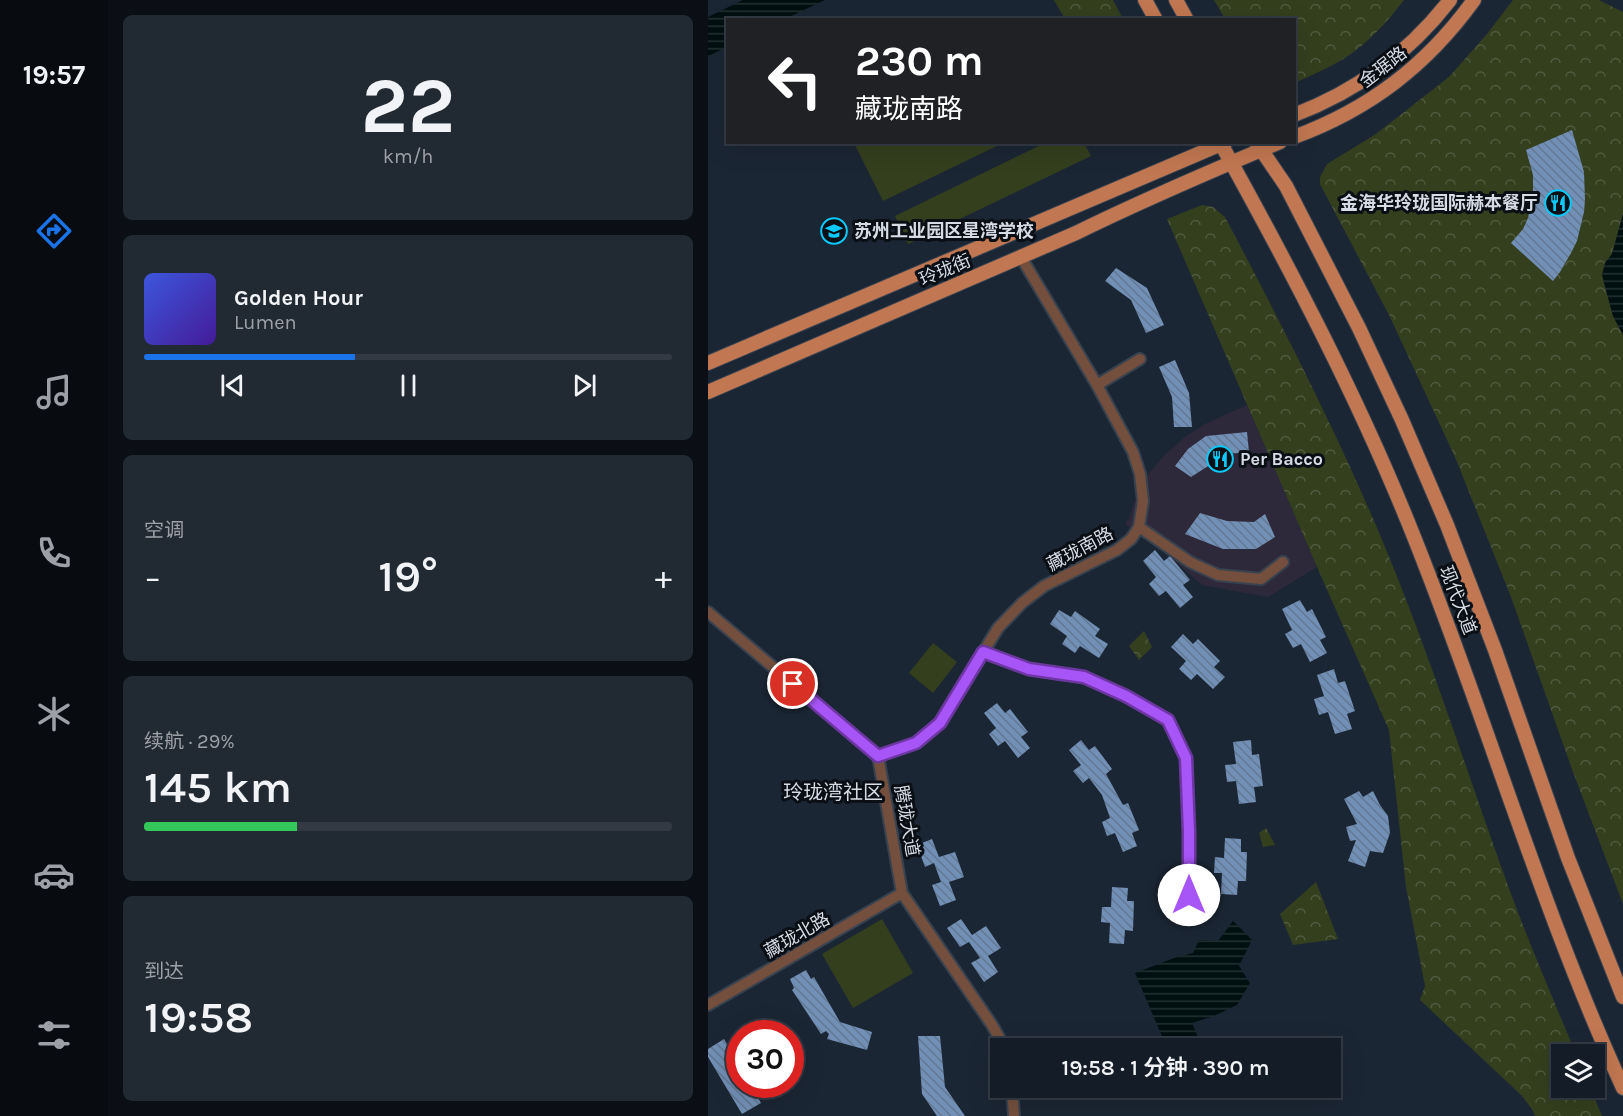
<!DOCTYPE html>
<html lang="zh">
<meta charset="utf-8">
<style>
:root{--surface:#141c27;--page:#212933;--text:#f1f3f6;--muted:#9da1a7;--line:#333a44;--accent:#1a73e8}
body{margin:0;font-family:Karla,"Noto Sans SC",sans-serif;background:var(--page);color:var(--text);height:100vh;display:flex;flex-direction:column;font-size:22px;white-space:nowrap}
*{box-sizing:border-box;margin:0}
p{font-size:20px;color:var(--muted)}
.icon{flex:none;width:33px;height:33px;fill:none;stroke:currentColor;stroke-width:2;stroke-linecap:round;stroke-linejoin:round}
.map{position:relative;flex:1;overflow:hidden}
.side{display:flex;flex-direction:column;gap:15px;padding:15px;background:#0b0f15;width:600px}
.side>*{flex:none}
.guide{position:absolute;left:18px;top:18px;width:570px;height:126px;border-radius:0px;box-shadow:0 6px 24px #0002,0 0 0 2px var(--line);background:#202124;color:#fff;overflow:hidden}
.tools{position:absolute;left:843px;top:1044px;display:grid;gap:12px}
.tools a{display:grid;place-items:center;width:54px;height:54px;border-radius:0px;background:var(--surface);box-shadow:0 6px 24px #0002,0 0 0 2px var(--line);font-size:30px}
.speed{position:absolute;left:18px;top:1020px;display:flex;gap:12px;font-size:30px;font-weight:700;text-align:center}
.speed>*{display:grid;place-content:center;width:78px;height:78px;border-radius:50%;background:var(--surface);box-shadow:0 6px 24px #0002,0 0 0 2px var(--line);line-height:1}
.speed .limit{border:9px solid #d22;background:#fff;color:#111}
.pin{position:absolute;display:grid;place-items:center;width:51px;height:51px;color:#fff;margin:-26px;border:3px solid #fff;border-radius:50%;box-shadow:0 2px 6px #0007}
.me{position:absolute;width:66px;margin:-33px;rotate:0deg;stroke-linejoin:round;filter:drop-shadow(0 0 4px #0008)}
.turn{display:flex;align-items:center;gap:21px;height:126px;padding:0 30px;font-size:27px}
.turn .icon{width:78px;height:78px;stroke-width:2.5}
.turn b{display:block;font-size:42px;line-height:51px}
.big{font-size:45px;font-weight:600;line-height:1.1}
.side .widget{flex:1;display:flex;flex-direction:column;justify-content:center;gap:9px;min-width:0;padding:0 21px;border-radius:9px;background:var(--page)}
.side .dial{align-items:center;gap:0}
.dial b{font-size:78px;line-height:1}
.song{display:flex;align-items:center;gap:18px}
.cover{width:72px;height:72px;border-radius:9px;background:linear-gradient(135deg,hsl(230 70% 55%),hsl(260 70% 35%))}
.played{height:6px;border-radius:3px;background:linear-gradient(90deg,var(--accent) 40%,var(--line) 40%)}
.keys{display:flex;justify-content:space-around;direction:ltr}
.heat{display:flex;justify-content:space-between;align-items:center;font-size:33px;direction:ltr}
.charge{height:9px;border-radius:4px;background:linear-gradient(90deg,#34c759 29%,var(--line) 0)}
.trip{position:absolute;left:282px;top:1038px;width:351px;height:60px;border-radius:0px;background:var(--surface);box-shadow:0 6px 24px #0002,0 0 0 2px var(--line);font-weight:600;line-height:60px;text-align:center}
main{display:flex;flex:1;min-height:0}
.tabs{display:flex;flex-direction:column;width:108px;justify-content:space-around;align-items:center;background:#080b10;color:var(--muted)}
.tabs .icon{width:42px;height:42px}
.tabs .current{color:var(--accent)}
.tabs b{font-size:27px;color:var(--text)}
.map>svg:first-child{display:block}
</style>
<main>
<nav class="tabs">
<b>19:57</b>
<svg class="icon current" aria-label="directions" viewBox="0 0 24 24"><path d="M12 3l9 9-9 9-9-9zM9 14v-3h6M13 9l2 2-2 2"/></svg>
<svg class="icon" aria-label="music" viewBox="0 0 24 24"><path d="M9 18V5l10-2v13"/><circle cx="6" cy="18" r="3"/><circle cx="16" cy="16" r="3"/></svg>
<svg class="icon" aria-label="phone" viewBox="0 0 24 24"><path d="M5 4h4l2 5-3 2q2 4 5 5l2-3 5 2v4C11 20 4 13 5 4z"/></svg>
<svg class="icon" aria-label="climate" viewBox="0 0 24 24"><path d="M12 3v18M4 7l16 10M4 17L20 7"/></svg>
<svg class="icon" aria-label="car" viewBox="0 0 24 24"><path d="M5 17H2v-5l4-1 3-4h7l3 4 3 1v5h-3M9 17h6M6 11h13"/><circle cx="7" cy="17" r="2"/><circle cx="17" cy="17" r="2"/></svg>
<svg class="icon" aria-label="filters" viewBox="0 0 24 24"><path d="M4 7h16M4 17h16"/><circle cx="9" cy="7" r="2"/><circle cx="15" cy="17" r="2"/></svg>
</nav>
<section class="side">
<div class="widget dial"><b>22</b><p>km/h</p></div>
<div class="widget">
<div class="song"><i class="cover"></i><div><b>Golden Hour</b><p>Lumen</p></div></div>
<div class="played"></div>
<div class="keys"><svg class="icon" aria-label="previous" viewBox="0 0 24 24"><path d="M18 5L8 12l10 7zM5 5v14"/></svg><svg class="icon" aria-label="pause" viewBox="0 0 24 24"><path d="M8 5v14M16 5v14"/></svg><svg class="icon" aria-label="next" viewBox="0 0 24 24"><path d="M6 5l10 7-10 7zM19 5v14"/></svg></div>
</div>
<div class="widget"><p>空调</p>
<div class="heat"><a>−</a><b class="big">19°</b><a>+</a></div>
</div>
<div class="widget"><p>续航 · 29%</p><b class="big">145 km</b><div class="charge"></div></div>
<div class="widget"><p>到达</p><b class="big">19:58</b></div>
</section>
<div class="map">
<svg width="915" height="1116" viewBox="0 0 915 1116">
<defs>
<pattern id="park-crowns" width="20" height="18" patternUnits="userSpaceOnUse" patternTransform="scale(1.5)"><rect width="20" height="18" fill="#343f1e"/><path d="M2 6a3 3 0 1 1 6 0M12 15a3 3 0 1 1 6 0" fill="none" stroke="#505a3f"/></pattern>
<pattern id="water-rules" width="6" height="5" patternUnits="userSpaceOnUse" patternTransform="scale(1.5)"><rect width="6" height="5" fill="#000f10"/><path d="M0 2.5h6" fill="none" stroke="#243133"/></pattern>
<pattern id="building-back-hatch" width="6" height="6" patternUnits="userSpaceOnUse" patternTransform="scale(1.5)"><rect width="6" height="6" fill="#728fb5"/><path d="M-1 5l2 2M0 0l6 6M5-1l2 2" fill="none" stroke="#637893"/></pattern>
</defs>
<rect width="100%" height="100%" fill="#1b2634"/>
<polygon fill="#2e293a" points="539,405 609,567 560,597 494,585 447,544 417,524 421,518 434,482 455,457 477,437 497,424"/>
<g fill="url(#park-crowns)">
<polygon points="346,0 405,0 415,19 357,19"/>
<path d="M506 0H696C680 21 659 44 637 58 621 68 603 75 587 83L586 20 517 19Z"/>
<polygon points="805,0 891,0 915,12 915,214 904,254 897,263 894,275 905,316 915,335 915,904 865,772 803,597 747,457 682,317 612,184 612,177 619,164 668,134 741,77 779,34"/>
<path d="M494 205 505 207 517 217C573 323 628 430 675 542 723 657 760 776 803 894 823 948 846 1001 868 1054H854V1088H882L894 1116H827L824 1109 813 1095 712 1000 717 986 698 887 681 730 609 567 459 219Z"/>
<polygon points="436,631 444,647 431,660 421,646"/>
<polygon points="558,828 567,845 555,847 551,833"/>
<polygon points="608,882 630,939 585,945 572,914"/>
</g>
<g fill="#343f1e">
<polygon points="339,142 376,143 383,156 200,244 187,216"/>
<polygon points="146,143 295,143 175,201"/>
<polygon points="225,643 249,662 225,693 201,673"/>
<polygon points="174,919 205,973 145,1008 114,954"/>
</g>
<g fill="url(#water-rules)">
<polygon points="35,0 117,0 77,19 20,20 19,47 0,56 0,17"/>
<polygon points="915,166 915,335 905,316 894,275 897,263 904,254 915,214"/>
<polygon points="525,921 544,940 531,966 542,983 529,1005 506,1016 484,1023 492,1042 477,1048 459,1048 427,973 466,958 485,953 491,940 510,941"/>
</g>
<g fill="url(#building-back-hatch)">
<polygon points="864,130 876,172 877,200 876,212 869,241 863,253 852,272 845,281 803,243 815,229 820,218 825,194 825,175 818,150"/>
<polygon points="408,268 439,288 456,325 438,333 423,300 397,281"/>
<polygon points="467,360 481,393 484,427 466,427 464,397 451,367"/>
<polygon points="539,432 541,452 519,454 483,477 467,466 480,449 498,436"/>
<polygon points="492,513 519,521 546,522 557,514 567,537 548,549 515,549 477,534"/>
<polygon points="447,550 456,561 462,556 482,580 475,585 485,597 472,608 458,591 451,596 441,584 448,577 435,561"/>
<polygon points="592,600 599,612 604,609 618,637 612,640 619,653 602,662 593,644 585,648 577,634 584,630 574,609"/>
<polygon points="351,610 363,617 367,611 392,629 387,636 400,644 391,658 372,646 367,653 354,644 359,636 342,624"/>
<polygon points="475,634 485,644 490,639 512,661 506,667 517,677 505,689 489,674 483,680 471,669 478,661 463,647"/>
<polygon points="626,669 630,683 637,681 647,711 639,714 644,729 627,734 620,712 611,715 606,699 616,696 609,675"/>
<polygon points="289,703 297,713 302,709 320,732 313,737 322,748 310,758 297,741 290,746 281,734 288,728 276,713"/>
<polygon points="373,740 381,750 387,746 404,769 398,774 415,805 420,803 431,830 424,833 429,846 415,852 407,833 399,836 394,822 402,818 394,795 381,778 375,783 365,771 373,765 361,750"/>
<polygon points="543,740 544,755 551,754 555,786 546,787 548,802 531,804 528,781 519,782 517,765 528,764 525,742"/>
<polygon points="651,791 655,797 665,791 672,805 680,816 682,833 675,853 662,851 657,867 640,861 648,840 642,841 638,827 649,824 636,799"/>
<polygon points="517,838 533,839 533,852 539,852 538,881 530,881 529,895 513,894 514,873 506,873 507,857 516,858"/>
<polygon points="224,839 231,857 247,852 256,877 241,882 248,900 232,906 224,885 233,882 226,863 217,867 209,845"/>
<polygon points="404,887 420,888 419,901 426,901 425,931 417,930 416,944 401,943 402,923 393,922 394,907 403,907"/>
<polygon points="253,919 264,935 278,926 293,948 280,956 290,972 276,982 263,963 272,958 261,942 252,947 239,928"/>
<polygon points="98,970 103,979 106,977 132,1022 164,1032 159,1050 119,1039 121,1034 118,1031 113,1034 84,990 86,988 82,979"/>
<polygon points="210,1036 232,1036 237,1087 257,1116 229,1116 214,1094"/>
<polygon points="16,1039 32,1066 32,1084 42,1084 53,1103 34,1114 0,1057 0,1049"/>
</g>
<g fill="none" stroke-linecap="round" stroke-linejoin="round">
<g stroke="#394350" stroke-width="14">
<g id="minor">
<polyline points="389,385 432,359"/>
<polyline points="431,527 482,562 510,575 553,579 575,562"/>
<polyline points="0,612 170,756 194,893 284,1025 297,1048"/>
<polyline points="275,652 321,669 376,677 418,696 460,720 478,758 481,832 481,895"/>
<polyline points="170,756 208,743 232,723 290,628 314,603 336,586 409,550 423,539 431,527 435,501 432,474 425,452 389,385 313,257"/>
<polyline points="0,1005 194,893"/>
<polyline points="304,1088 306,1116"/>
</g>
</g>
<g stroke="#394350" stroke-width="16">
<g id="major">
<polyline points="437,0 448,20"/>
<polyline points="468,0 479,20"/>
<path d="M586 115C649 91 701 53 742 0"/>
<path d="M586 137C662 109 719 65 766 0"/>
<path d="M512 142C583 270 652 401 706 537 779 719 833 909 915 1088"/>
<polyline points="548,142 578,186 651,328 694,420 739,525 787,650 860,858 915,997"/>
<polyline points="0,363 518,142"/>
<path d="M0 392 368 233C435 200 503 171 572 142"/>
</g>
</g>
<use href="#minor" stroke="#744f3d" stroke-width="10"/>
<use href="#major" stroke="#c17751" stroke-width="14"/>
</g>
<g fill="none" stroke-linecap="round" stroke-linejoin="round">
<g stroke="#6d37a1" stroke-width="15">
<polyline id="route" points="85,684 170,756 208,743 232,723 275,652 321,669 376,677 418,696 460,720 478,758 481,832 481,895"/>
</g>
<use href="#route" stroke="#a855f7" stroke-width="10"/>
</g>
<defs>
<g id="restaurant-ring" transform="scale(1.35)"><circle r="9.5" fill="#0a0f15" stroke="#0bcafa" stroke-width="1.5"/><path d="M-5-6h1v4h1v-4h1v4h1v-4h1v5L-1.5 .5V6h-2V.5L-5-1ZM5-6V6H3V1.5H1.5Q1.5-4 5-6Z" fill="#0bcafa"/></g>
<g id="school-ring" transform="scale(1.35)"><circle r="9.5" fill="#0a0f15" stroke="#0bcafa" stroke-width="1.5"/><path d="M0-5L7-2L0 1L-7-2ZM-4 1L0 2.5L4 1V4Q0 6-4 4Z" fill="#0bcafa"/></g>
</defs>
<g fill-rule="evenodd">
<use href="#restaurant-ring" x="850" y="203"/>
<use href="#school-ring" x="126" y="231"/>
<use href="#restaurant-ring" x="512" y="459"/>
</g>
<g text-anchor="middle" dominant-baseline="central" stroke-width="6" stroke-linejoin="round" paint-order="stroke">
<g font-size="18" fill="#d5dce6" stroke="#0a0f15">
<text transform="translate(675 67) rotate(-38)">金琚路</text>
<text transform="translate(237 270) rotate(-23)">玲珑街</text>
<text transform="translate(372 549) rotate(-28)">藏珑南路</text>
<text transform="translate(750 600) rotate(69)">现代大道</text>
<text transform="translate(199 821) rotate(80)">腾珑大道</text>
<text transform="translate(89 935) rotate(-30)">藏珑北路</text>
</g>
<g font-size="18" font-weight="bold" fill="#d5dce6" stroke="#0a0f15" text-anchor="start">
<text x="830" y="203" text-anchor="end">金海华玲珑国际赫本餐厅</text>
<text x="146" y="231">苏州工业园区星湾学校</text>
<text x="532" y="459">Per Bacco</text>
</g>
<g font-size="20" fill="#d5dce6" stroke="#0a0f15">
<text x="125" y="792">玲珑湾社区</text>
</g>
</g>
</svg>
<div class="tools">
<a><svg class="icon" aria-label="layers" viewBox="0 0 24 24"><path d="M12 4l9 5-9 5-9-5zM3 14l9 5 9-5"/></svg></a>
</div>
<div class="speed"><div class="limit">30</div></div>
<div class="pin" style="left:85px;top:684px;background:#d93025"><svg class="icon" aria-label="arrive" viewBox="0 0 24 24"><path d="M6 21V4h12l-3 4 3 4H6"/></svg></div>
<svg class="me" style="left:481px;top:895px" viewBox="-20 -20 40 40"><circle r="19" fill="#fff"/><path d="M0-13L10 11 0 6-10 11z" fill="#a855f7"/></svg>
<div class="trip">19:58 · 1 分钟 · 390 m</div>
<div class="guide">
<div class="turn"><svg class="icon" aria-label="left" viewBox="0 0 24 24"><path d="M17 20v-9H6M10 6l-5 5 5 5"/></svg><div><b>230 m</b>藏珑南路</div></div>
</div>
</div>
</main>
